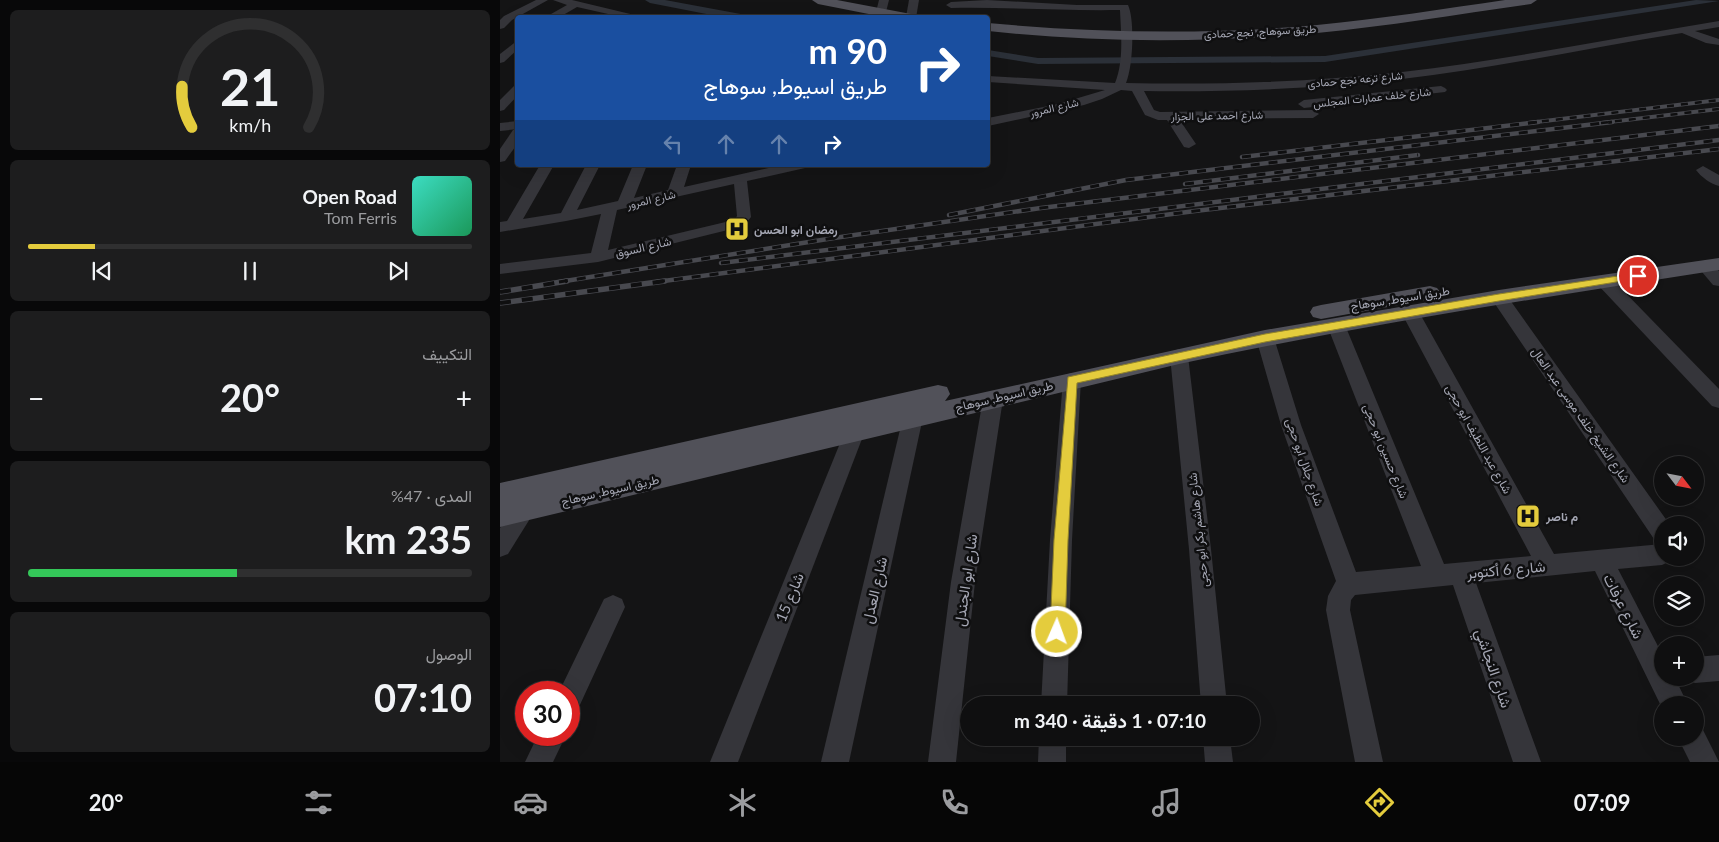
<!DOCTYPE html>
<html lang="ar">
<meta charset="utf-8">
<style>
:root{--surface:#0f0f10;--page:#1d1d1e;--text:#f1f3f6;--muted:#9b9c9f;--line:#2f2f30;--accent:#e4cc3d}
body{margin:0;font-family:Lato,Vazirmatn,sans-serif;background:var(--page);color:var(--text);direction:rtl;height:100vh;display:flex;flex-direction:column;font-size:19px;white-space:nowrap}
*{box-sizing:border-box;margin:0}
p{font-size:16px;color:var(--muted)}
.icon{flex:none;width:28px;height:28px;fill:none;stroke:currentColor;stroke-width:2;stroke-linecap:round;stroke-linejoin:round}
.map{position:relative;flex:1;overflow:hidden;direction:ltr}
.sheet{display:flex;flex-direction:column;gap:10px;padding:10px;background:#080809;width:500px}
.sheet>*{flex:none}
.guide{position:absolute;left:15px;top:15px;width:475px;height:152px;border-radius:5px;box-shadow:0 5px 20px #0002,0 0 0 1px var(--line);direction:rtl;background:#1a4fa0;color:#fff;overflow:hidden}
.needle{width:32px;rotate:122deg}
.tools{position:absolute;left:1154px;top:456px;display:grid;gap:10px}
.tools a{display:grid;place-items:center;width:50px;height:50px;border-radius:50%;background:var(--surface);box-shadow:0 5px 20px #0002,0 0 0 1px var(--line);font-size:25px}
.speed{position:absolute;left:15px;top:681px;display:flex;gap:10px;font-size:25px;font-weight:700;text-align:center}
.speed>*{display:grid;place-content:center;width:65px;height:65px;border-radius:50%;background:var(--surface);box-shadow:0 5px 20px #0002,0 0 0 1px var(--line);line-height:1}
.speed .limit{border:8px solid #d22;background:#fff;color:#111}
.pin{position:absolute;display:grid;place-items:center;width:42px;height:42px;color:#fff;margin:-21px;border:2px solid #fff;border-radius:50%;box-shadow:0 1px 5px #0007}
.me{position:absolute;width:55px;margin:-28px;rotate:2deg;stroke-linejoin:round;filter:drop-shadow(0 0 4px #0008)}
.turn{display:flex;align-items:center;gap:18px;height:105px;padding:0 20px;font-size:22px}
.turn .icon{width:65px;height:65px;stroke-width:2.5}
.turn b{display:block;font-size:35px;line-height:42px}
.lanes{display:flex;align-items:center;height:48px;padding:0 20px;background:#0003;justify-content:center;gap:25px;direction:ltr}
.lanes .off{opacity:.35}
.big{font-size:38px;font-weight:700;line-height:1.1}
.sheet .tile{flex:1;display:flex;flex-direction:column;justify-content:center;gap:8px;min-width:0;padding:0 18px;border-radius:8px;background:var(--page)}
.sheet .dial{align-items:center;gap:0}
.dial svg{height:130px;overflow:visible;fill:none;stroke:var(--line);stroke-width:7;stroke-linecap:round;text-anchor:middle}
.dial text{fill:var(--text);stroke:none}
.song{display:flex;align-items:center;gap:15px}
.cover{width:60px;height:60px;border-radius:8px;background:linear-gradient(135deg,hsl(170 70% 55%),hsl(150 70% 35%))}
.played{height:5px;border-radius:2px;background:linear-gradient(90deg,var(--accent) 15%,var(--line) 15%)}
.keys{display:flex;justify-content:space-around;direction:ltr}
.heat{display:flex;justify-content:space-between;align-items:center;font-size:28px;direction:ltr}
.charge{height:8px;border-radius:4px;background:linear-gradient(90deg,#34c759 47%,var(--line) 0)}
.trip{position:absolute;left:460px;top:696px;width:300px;height:50px;border-radius:25px;background:var(--surface);box-shadow:0 5px 20px #0002,0 0 0 1px var(--line);font-weight:700;line-height:50px;text-align:center;direction:rtl}
.dock{display:flex;height:80px;justify-content:space-around;align-items:center;background:#060606;color:var(--muted)}
.dock .icon{width:35px;height:35px}
.dock .on{color:var(--accent)}
.dock b{font-size:22px;color:var(--text)}
main{display:flex;flex:1;min-height:0}
.map>svg:first-child{display:block}
</style>
<main>
<div class="map">
<svg width="1219" height="762" viewBox="0 0 1219 762">
<rect width="100%" height="100%" fill="#141415"/>
<g fill="none" stroke-linecap="round" stroke-linejoin="round">
<g fill="#2b3038" fill-rule="evenodd">
<polygon points="145,0 165,0 246,15 251,18 227,18 150,3"/>
<polygon points="1196,0 1219,1 825,62 538,64 488,56 488,50 538,58 825,56"/>
</g>
<g fill="#35353a" fill-rule="evenodd">
<polygon points="36,0 48,0 12,20 4,28 0,29 0,20 4,16"/>
<polygon points="53,0 72,0 147,18 126,18 77,7 58,18 44,18 67,5"/>
<polygon points="379,0 389,0 386,12 381,15 376,12"/>
<polygon points="409,0 419,0 416,18 406,17"/>
<path d="M487 0 577 5H628C635 20 633 67 626 83 718 85 810 82 902 72 1008 60 1113 38 1219 21V27L1195 31 1219 39V45L1206 43 1182 33C1089 48 996 68 902 79 816 89 730 92 644 91L654 110 660 112 813 110 819 114 813 118 679 119 696 144 689 148 684 147 667 120H658L645 115 632 91 621 90 602 99 584 105 488 126V118L558 104 605 90 488 82V76L615 83C624 61 621 34 620 10 564 11 508 7 451 8L446 5 451 2Z"/>
<polygon points="18,40 18,49 4,62 0,63 0,54"/>
<polygon points="18,85 18,95 4,110 0,111 0,100 14,86"/>
<polygon points="941,86 945,88 947,90 945,92 804,108 798,104 804,100"/>
<polygon points="18,121 18,129 0,131 0,123"/>
<polygon points="18,129 18,143 5,161 0,162 0,149 13,130"/>
<path d="M40 165H54L23 219 61 213 86 165H100L77 210 118 201 133 165H147L134 198 168 190 177 165H191L184 187 282 165H307L305 168 247 181 251 217 244 226 98 262 0 274V264L91 253 101 214 66 221 0 232V222L7 221ZM234 184 237 216 234 220 108 250 117 210Z"/>
<path d="M1203 166 1219 175V186C1211 184 1201 177 1196 170Z"/>
<polygon points="1205,261 1211,262 1219,271 1219,286 1213,285 1197,266 1199,262"/>
<polygon points="1104,276 1110,277 1219,389 1219,408 1212,406 1098,285 1096,281 1098,277"/>
<polygon points="999,291 1005,293 1170,525 1162,525 1162,542 1154,539 993,301 991,297 993,293"/>
<polygon points="910,306 916,308 919,312 1054,554 1162,544 1162,558 1172,558 1170,561 1162,565 1118,569 1162,654 1162,678 1175,678 1188,705 1162,705 1162,708 1095,571 976,583 1041,762 1013,762 953,585 855,595 851,600 850,610 883,762 855,762 826,610 828,596 836,581 781,425 756,338 759,334 765,332 771,334 774,338 801,425 856,572 921,566 827,325 830,321 836,319 842,321 845,325 944,564 1031,556 901,312 904,308"/>
<polygon points="679,349 685,351 688,356 711,549 727,705 701,705 689,549 670,356 673,351"/>
<polygon points="572,373 579,375 581,380 572,540 567,705 541,705 550,540 563,380 565,375"/>
<polygon points="493,392 500,394 503,399 475,582 456,762 428,762 451,582 483,399 486,394"/>
<polygon points="413,409 420,412 423,417 349,762 321,762 403,417 406,412"/>
<polygon points="355,423 362,425 365,431 238,762 210,762 345,431 348,425"/>
<polygon points="25,499 33,502 36,509 8,554 0,557 0,528 17,502"/>
<polygon points="113,595 122,599 125,607 78,709 69,713 69,692 59,692 104,599"/>
<polygon points="1219,655 1219,681 1195,683 1186,679 1185,678 1195,678 1195,657"/>
<polygon points="1195,726 1202,728 1219,762 1190,762 1178,738 1195,738"/>
<polygon points="38,735 66,735 53,762 25,762"/>
<polygon points="539,738 566,738 566,762 538,762"/>
<polygon points="703,738 730,738 733,762 705,762"/>
</g>
<g fill="#515159" fill-rule="evenodd">
<polygon points="312,0 337,0 411,14 417,18 389,18 318,4"/>
<path d="M1005 0H1037L1031 4C960 14 889 26 817 33 708 43 596 43 488 31V23C597 33 708 35 817 25 880 19 943 9 1005 0Z"/>
<path d="M1219 258V270C1038 298 858 326 679 364L0 527V483L438 385 447 387 450 394 445 401 765 330 999 290Z"/>
<polygon points="930,286 937,288 941,293 937,298 821,319 813,317 810,312 813,307 821,305"/>
</g>
<g stroke="#48494f" stroke-width="4">
<g id="rail-far2">
<polyline points="1028,123 1219,100"/>
<polyline points="1101,123 1219,109"/>
</g>
</g>
<g stroke="#48494f" stroke-width="4.5">
<g id="rail-far1">
<polyline points="742,157 1038,122"/>
<polyline points="685,184 918,155"/>
<polyline points="449,215 626,180 1112,122"/>
<polyline points="221,263 1219,140"/>
<polyline points="59,282 334,238 541,208 1219,126"/>
<polyline points="156,282 695,211 1219,149"/>
</g>
</g>
<g stroke="#48494f" stroke-width="5.5">
<g id="rail">
<polyline points="0,292 67,281"/>
<polyline points="0,303 165,281"/>
</g>
</g>
<use href="#rail-far2" stroke="#0f0f10" stroke-width="2.5" stroke-dasharray="7" stroke-linecap="butt"/>
<use href="#rail-far1" stroke="#0f0f10" stroke-width="3" stroke-dasharray="9" stroke-linecap="butt"/>
<use href="#rail" stroke="#0f0f10" stroke-width="4" stroke-dasharray="11" stroke-linecap="butt"/>
</g>
<polygon fill="#e4cc3d" stroke="#948528" points="1138,273 1143,276 1141,278 999,301 765,342 577,383 568,540 565,632 563,637 557,639 552,637 550,632 554,540 568,377 765,334 999,294"/>
<defs>
<g id="hospital-square" transform="scale(1.25)"><rect x="-9" y="-9" width="18" height="18" rx="4" fill="#e4cc3d" stroke="#0f0f10"/><path d="M-5-5h3v3.5h4V-5h3V5h-3V1.5h-4V5h-3Z" fill="#111"/></g>
</defs>
<g fill-rule="evenodd">
<use href="#hospital-square" x="237" y="229"/>
<use href="#hospital-square" x="1028" y="516"/>
</g>
<g text-anchor="middle" dominant-baseline="central" stroke-width="5" stroke-linejoin="round" paint-order="stroke">
<g font-size="11" fill="#a6a8b5" stroke="#0f0f10">
<text transform="translate(760 31) rotate(-3)">طريق سوهاج, نجع حمادى</text>
<text transform="translate(855 79) rotate(-5)">شارع ترعه نجع حمادى</text>
<text transform="translate(872 97) rotate(-6)">شارع خلف عمارات المجلس</text>
<text transform="translate(554 107) rotate(-13)">شارع المرور</text>
<text transform="translate(717 115) rotate(-1)">شارع احمد على الجزار</text>
<text transform="translate(151 199) rotate(-13)">شارع المرور</text>
</g>
<g font-size="12" font-weight="bold" fill="#a6a8b5" stroke="#0f0f10" text-anchor="start">
<text x="254" y="229">رمضان ابو الحسن</text>
<text x="1046" y="516">م ناصر</text>
</g>
<g font-size="12" fill="#a6a8b5" stroke="#0f0f10">
<text transform="translate(143 247) rotate(-13)">شارع السوق</text>
<text transform="translate(900 298) rotate(-9)">طريق اسيوط, سوهاج</text>
<text transform="translate(504 396) rotate(-13)">طريق اسيوط, سوهاج</text>
<text transform="translate(1081 415) rotate(55)">شارع الشيخ خلف موسى عبد العال</text>
<text transform="translate(979 439) rotate(61)">شارع عبد اللطيف ابو حجى</text>
<text transform="translate(886 451) rotate(68)">شارع حسين ابو حجى</text>
<text transform="translate(805 462) rotate(71)">شارع جلال ابو حجى</text>
<text transform="translate(110 490) rotate(-13)">طريق اسيوط, سوهاج</text>
<text transform="translate(698 530) rotate(-96)">شارع هاشم بكر ابو حجى</text>
</g>
<g font-size="15" fill="#a6a8b5" stroke="#0f0f10">
<text transform="translate(1006 569) rotate(-5)">شارع 6 أكتوبر</text>
<text transform="translate(465 580) rotate(-82)">شارع ابو الجندل</text>
<text transform="translate(374 590) rotate(-77)">شارع العدل</text>
<text transform="translate(289 597) rotate(-68)">شارع 15</text>
<text transform="translate(1124 606) rotate(63)">شارع عرفات</text>
<text transform="translate(994 668) rotate(71)">شارع النجاشي</text>
</g>
</g>
</svg>
<div class="tools">
<a><svg class="needle" viewBox="-14 -14 28 28"><path d="M0-13l5 13h-10z" fill="#e53935"/><path d="M0 13l5-13h-10z" fill="#9b9c9f"/></svg></a>
<a><svg class="icon" aria-label="sound" viewBox="0 0 24 24"><path d="M4 9h4l5-4v14l-5-4H4zM17 9q2 3 0 6"/></svg></a>
<a><svg class="icon" aria-label="layers" viewBox="0 0 24 24"><path d="M12 4l9 5-9 5-9-5zM3 14l9 5 9-5"/></svg></a>
<a>+</a>
<a>−</a>
</div>
<div class="speed"><div class="limit">30</div></div>
<div class="pin" style="left:1138px;top:276px;background:#d93025"><svg class="icon" aria-label="arrive" viewBox="0 0 24 24"><path d="M6 21V4h12l-3 4 3 4H6"/></svg></div>
<svg class="me" style="left:557px;top:632px" viewBox="-20 -20 40 40"><circle r="17" fill="#e4cc3d" stroke="#fff" stroke-width="3"/><path d="M0-11L8 9 0 5-8 9z" fill="#fff"/></svg>
<div class="trip">07:10 · 1 دقيقة · 340 m</div>
<div class="guide">
<div class="turn"><svg class="icon" aria-label="right" viewBox="0 0 24 24"><path d="M7 20v-9h11M14 6l5 5-5 5"/></svg><div><b>90 m</b>طريق اسيوط, سوهاج</div></div>
<div class="lanes"><svg class="icon off" aria-label="left" viewBox="0 0 24 24"><path d="M17 20v-9H6M10 6l-5 5 5 5"/></svg><svg class="icon off" aria-label="ahead" viewBox="0 0 24 24"><path d="M12 20V5M6 11l6-6 6 6"/></svg><svg class="icon off" aria-label="ahead" viewBox="0 0 24 24"><path d="M12 20V5M6 11l6-6 6 6"/></svg><svg class="icon" aria-label="right" viewBox="0 0 24 24"><path d="M7 20v-9h11M14 6l5 5-5 5"/></svg></div>
</div>
</div>
<section class="sheet">
<div class="tile dial"><svg viewBox="0 0 100 80">
<path d="M14 69A42 42 0 1 1 86 69"/>
<path d="M14 69A42 42 0 0 1 8 44" stroke="#e4cc3d"/>
<text x="50" y="56" font-size="32" font-weight="700">21</text>
<text x="50" y="72" font-size="11">km/h</text>
</svg></div>
<div class="tile">
<div class="song"><i class="cover"></i><div><b>Open Road</b><p>Tom Ferris</p></div></div>
<div class="played"></div>
<div class="keys"><svg class="icon" aria-label="previous" viewBox="0 0 24 24"><path d="M18 5L8 12l10 7zM5 5v14"/></svg><svg class="icon" aria-label="pause" viewBox="0 0 24 24"><path d="M8 5v14M16 5v14"/></svg><svg class="icon" aria-label="next" viewBox="0 0 24 24"><path d="M6 5l10 7-10 7zM19 5v14"/></svg></div>
</div>
<div class="tile"><p>التكييف</p>
<div class="heat"><a>−</a><b class="big">20°</b><a>+</a></div>
</div>
<div class="tile"><p>المدى · 47%</p><b class="big">235 km</b><div class="charge"></div></div>
<div class="tile"><p>الوصول</p><b class="big">07:10</b></div>
</section>
</main>
<nav class="dock">
<b>07:09</b>
<svg class="icon on" aria-label="directions" viewBox="0 0 24 24"><path d="M12 3l9 9-9 9-9-9zM9 14v-3h6M13 9l2 2-2 2"/></svg>
<svg class="icon" aria-label="music" viewBox="0 0 24 24"><path d="M9 18V5l10-2v13"/><circle cx="6" cy="18" r="3"/><circle cx="16" cy="16" r="3"/></svg>
<svg class="icon" aria-label="phone" viewBox="0 0 24 24"><path d="M5 4h4l2 5-3 2q2 4 5 5l2-3 5 2v4C11 20 4 13 5 4z"/></svg>
<svg class="icon" aria-label="climate" viewBox="0 0 24 24"><path d="M12 3v18M4 7l16 10M4 17L20 7"/></svg>
<svg class="icon" aria-label="car" viewBox="0 0 24 24"><path d="M5 17H2v-5l4-1 3-4h7l3 4 3 1v5h-3M9 17h6M6 11h13"/><circle cx="7" cy="17" r="2"/><circle cx="17" cy="17" r="2"/></svg>
<svg class="icon" aria-label="filters" viewBox="0 0 24 24"><path d="M4 7h16M4 17h16"/><circle cx="9" cy="7" r="2"/><circle cx="15" cy="17" r="2"/></svg>
<b>20°</b>
</nav>
